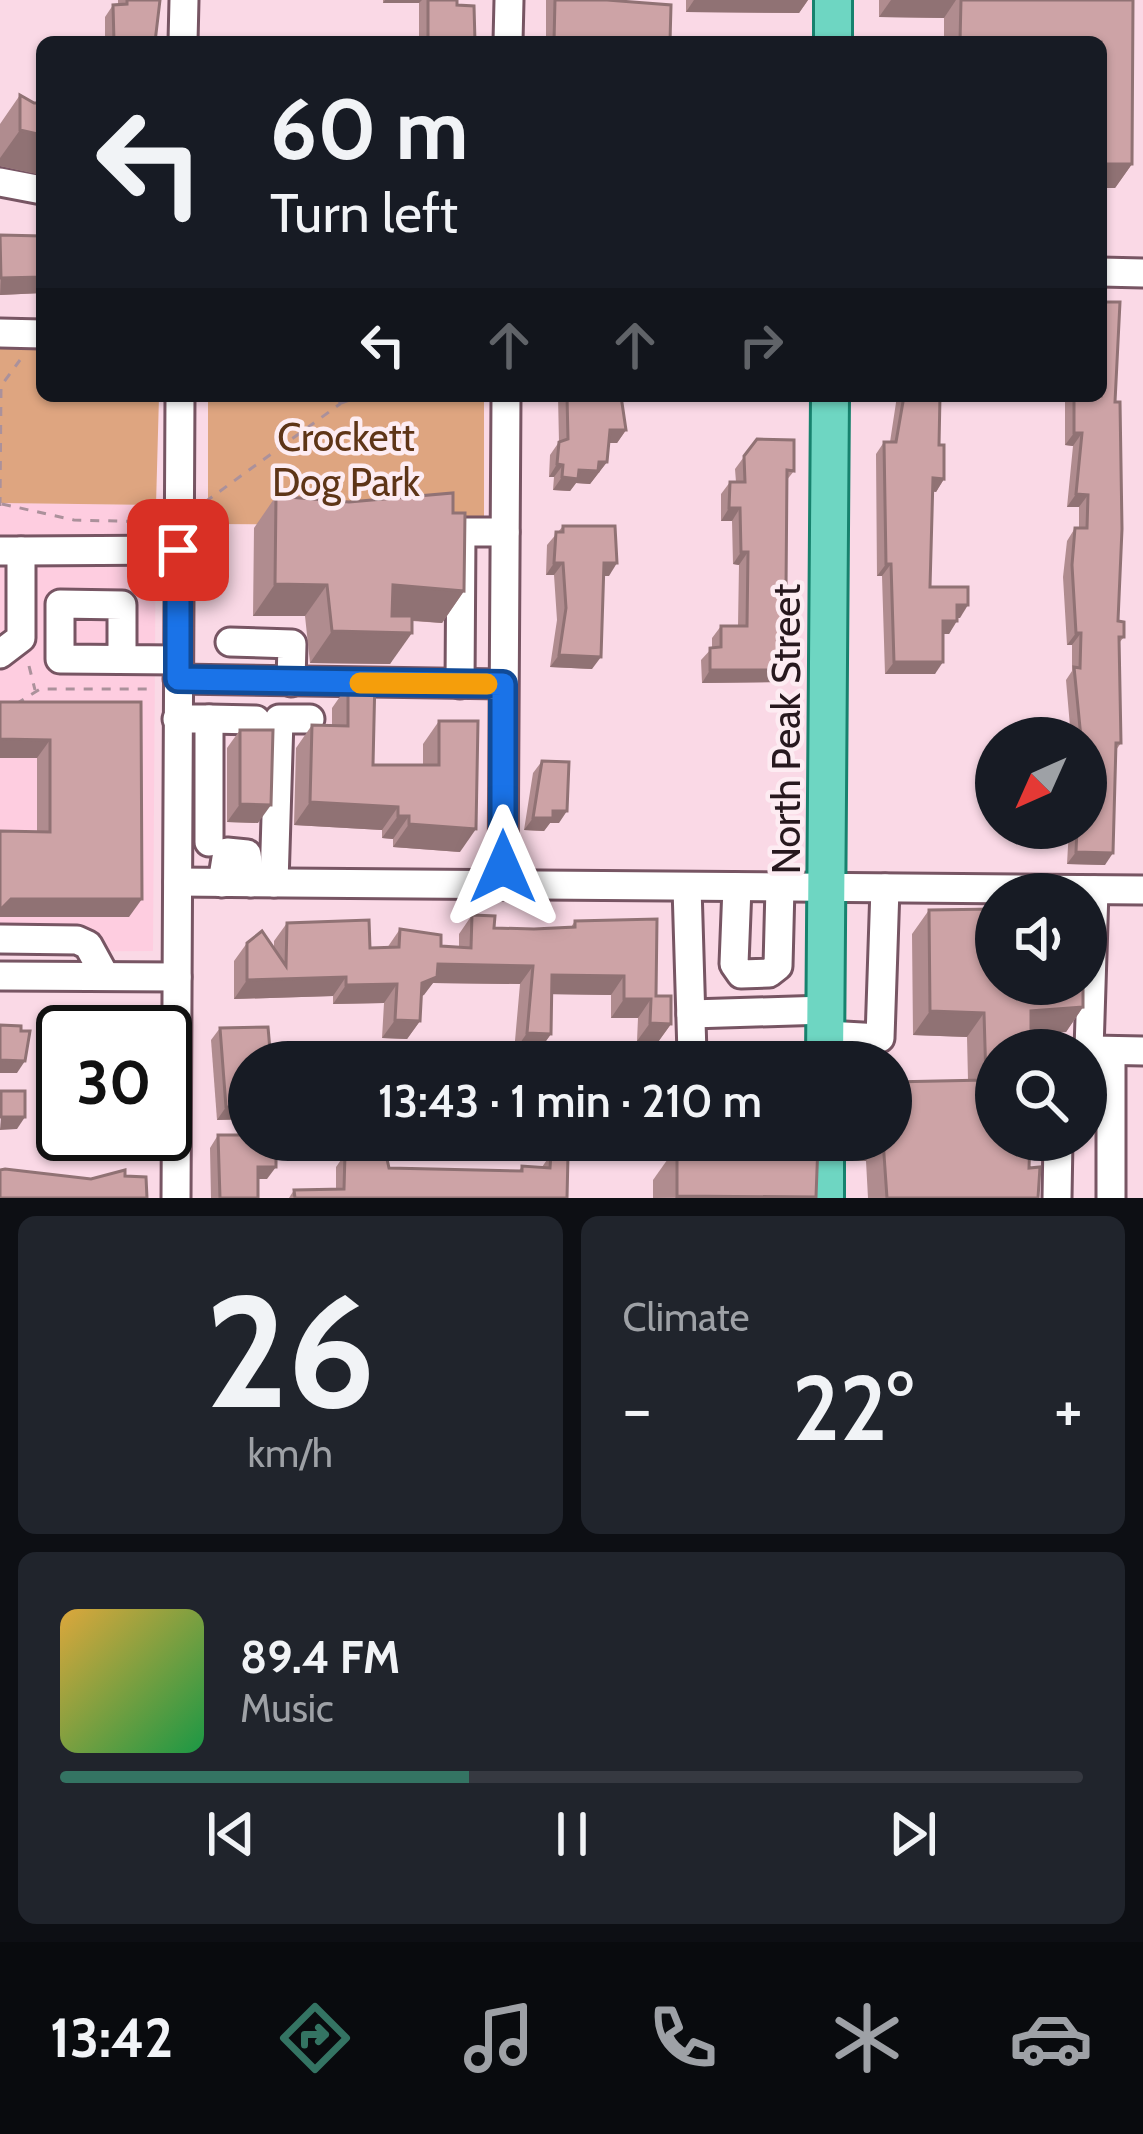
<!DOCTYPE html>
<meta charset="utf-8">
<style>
:root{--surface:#171b24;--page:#20242c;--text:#f1f3f6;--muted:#9ea1a6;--line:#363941;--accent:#347463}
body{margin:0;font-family:Cabin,sans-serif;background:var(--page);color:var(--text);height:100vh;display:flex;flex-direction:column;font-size:45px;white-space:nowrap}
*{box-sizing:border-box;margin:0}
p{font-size:39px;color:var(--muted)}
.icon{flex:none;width:66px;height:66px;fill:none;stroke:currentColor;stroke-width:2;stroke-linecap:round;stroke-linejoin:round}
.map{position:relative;height:1198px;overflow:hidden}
.drawer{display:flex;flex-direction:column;gap:18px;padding:18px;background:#0d0f14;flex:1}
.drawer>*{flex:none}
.guide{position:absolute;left:36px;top:36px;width:1071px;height:366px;border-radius:18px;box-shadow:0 3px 9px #0004;background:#171b24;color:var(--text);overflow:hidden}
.needle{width:78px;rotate:225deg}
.fabs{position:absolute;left:975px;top:717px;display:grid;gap:24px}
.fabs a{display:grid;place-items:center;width:132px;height:132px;border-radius:50%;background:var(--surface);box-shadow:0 3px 9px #0004;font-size:60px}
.speed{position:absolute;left:36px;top:1005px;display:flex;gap:24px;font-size:60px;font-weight:700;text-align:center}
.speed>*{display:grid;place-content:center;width:156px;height:156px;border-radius:50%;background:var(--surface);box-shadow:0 3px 9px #0004;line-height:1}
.speed .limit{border:6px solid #111;border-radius:18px;background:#fff;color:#111}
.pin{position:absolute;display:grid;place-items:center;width:102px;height:102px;color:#fff;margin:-51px;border-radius:24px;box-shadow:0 6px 18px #0006}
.me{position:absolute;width:132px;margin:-66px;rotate:0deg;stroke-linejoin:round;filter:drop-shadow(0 0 9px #0008)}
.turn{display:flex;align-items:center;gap:42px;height:252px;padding:0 36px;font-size:54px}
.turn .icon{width:156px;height:156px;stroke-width:2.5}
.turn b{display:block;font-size:84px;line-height:102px}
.lanes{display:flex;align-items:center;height:114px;padding:0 36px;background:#0003;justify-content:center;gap:60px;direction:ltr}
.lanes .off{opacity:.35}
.big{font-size:90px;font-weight:600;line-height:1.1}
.drawer .card{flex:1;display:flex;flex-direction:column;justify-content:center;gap:18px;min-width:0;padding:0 42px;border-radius:18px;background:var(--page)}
.drawer .dial{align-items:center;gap:0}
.dial b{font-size:156px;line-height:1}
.song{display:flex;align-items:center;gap:36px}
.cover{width:144px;height:144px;border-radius:18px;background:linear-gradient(135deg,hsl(40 70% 55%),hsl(140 70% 35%))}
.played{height:12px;border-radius:6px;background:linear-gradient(90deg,var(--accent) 40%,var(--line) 40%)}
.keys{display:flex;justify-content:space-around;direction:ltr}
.heat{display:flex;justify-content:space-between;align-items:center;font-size:66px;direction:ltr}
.drawer .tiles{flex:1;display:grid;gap:18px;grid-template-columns:1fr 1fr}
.card:last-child{grid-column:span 2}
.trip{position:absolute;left:228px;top:1041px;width:684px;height:120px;border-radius:60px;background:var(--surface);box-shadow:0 3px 9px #0004;font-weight:600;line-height:120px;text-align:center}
.dock{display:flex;height:192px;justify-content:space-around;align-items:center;background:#090b0e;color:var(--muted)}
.dock .icon{width:84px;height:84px}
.dock .selected{color:var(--accent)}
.dock b{font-size:54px;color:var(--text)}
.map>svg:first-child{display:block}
</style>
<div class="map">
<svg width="1143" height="1198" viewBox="0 0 1143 1198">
<rect width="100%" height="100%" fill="#fad9e6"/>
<polygon fill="#fecde0" points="0,503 156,505 153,951 0,952"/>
<g fill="#dea580">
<polygon points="0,347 42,347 42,396 159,396 156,505 0,503"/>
<polygon points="208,396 484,396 484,525 208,524"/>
</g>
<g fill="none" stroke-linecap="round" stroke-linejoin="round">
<g stroke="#775563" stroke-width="33">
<g id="minor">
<polyline points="183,42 184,0"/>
<polyline points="508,42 509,0"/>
<polyline points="0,182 42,190"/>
<polyline points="1101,272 1143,273"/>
<polyline points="0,333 42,334"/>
<polyline points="0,551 21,551 21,638 0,654"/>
<polyline points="21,551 178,550"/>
<polyline points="230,642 292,644 291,682"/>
<polyline points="122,659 122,605 60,604 60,659 178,660"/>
<polyline points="178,679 503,684"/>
<polyline points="460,684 461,532 505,532"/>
<polyline points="177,719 209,719 209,842"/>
<polyline points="209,719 256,720"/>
<polyline points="178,882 1143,890"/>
<polyline points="222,883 227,852 247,854 251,883"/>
<polyline points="274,883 279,719 310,719"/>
<polyline points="503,885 506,396"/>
<polyline points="687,887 692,1054 703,1062"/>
<polyline points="737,887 734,964 741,974 769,973 778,966 780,887"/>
<polyline points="0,939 77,940 88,945 105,976"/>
<polyline points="0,976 177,977"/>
<polyline points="691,1014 826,1010"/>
<polyline points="826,1035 880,1038 885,888"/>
<polyline points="1089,1050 1094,890"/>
<polyline points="1093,1050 1143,1051"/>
<polyline points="1111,1051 1111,1198"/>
<polyline points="176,1198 180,396"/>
<polyline points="1057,1198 1058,1140"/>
</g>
</g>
<g stroke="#17826e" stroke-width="42">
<g id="major">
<polyline points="833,42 833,0"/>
<polyline points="825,1062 830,396"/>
<polyline points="825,1198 825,1140"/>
</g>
</g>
<g stroke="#ab919b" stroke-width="3" stroke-dasharray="9 9" stroke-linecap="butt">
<polyline points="341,403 362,396"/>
<polyline points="205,502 340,404 339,396"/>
<polyline points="2,504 74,520 154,522"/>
<polyline points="0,506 1,386 20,360"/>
<polyline points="29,666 35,690"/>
<polyline points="16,704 40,689 153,689"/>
</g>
<use href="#minor" stroke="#fff" stroke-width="27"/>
<use href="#major" stroke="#6ed6c2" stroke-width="36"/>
</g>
<g fill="#b08c8f">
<polygon points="118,0 160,0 155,42 105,42 105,17 113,5 118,5"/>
<polygon points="383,0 457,0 457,5 475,42 419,42 419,3 383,3"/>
<polygon points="546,0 607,0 670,42 546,42"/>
<polygon points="686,0 808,0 799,13 686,12"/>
<polygon points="879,0 1133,0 1132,164 1115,188 1101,188 1101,42 944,42 944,18 879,17"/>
<polygon points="20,95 34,103 42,103 42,175 0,166 0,124"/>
<polygon points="42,219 42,293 0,295 0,235 36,236 37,227"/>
<polygon points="558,396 630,396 621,398 626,430 617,443 609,443 607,462 590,484 576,483 570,491 553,490 554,477 549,477 550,455 559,442"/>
<polygon points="897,396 940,396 939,445 944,479 936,492 932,491 930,587 960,618 957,618 949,634 943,634 935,674 885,674 882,576 877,576 876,454 884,442 890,442"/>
<polygon points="1065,396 1101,396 1115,402 1118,621 1124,637 1119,643 1121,743 1116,750 1105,865 1067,864 1069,828 1086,828 1086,738 1071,738 1066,680 1072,671 1072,645 1067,645 1063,577 1067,541 1075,528 1079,528 1079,507 1067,507 1073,446 1065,445"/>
<polygon points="757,439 794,471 786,481 786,590 789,670 780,682 702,683 701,660 712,648 712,638 721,626 738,626 739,565 733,564 732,521 721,521 721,494 730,482 736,482 735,469"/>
<polygon points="276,496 453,513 464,591 442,623 412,621 390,664 310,663 305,616 253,616 254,528"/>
<polygon points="563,526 609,576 604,576 592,669 550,667 557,620 554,575 546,575 547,545"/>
<polygon points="358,677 373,765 423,765 423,744 439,721 460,852 393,847 393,839 382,838 382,830 294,825 296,748 312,725 332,726 332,708 348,685 352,685"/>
<polygon points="141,702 129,917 0,917 0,831 37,832 37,758 0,758"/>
<polygon points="240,730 258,823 227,822 227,748"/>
<polygon points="542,761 559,823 550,823 544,831 524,830 533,773"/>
<polygon points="929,910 1083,1007 1066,1032 1031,1034 1029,1168 1038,1198 868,1198 866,1161 853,1161 853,1140 891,1140 968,1080 967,1037 913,1035 912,934"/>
<polygon points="472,915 494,928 534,929 571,927 575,921 656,996 671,1024 658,1042 637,1041 638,1018 611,1018 611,995 552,994 551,1034 538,1052 514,1052 520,984 433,983 421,996 420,1021 407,1039 382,1038 384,1003 333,1004 333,996 234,999 234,961 247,943 274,948 274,941 287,923 370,948 387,948 400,929 441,946 459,947 459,934"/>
<polygon points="65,1014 102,1032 63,1032 63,1080 57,1080 56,1027"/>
<polygon points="220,1028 249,1119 217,1120 211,1040"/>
<polygon points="218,1135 267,1179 258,1179 258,1198 211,1198 210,1148"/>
<polygon points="355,1140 389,1168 519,1171 522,1166 542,1167 551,1154 567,1198 289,1198 294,1190 336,1189 336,1167"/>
<polygon points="677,1146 816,1197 653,1198 653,1180"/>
</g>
<g fill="#907274">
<polygon points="385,0 422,0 419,3 383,3"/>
<polygon points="694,0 808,0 799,13 686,12"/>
<polygon points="891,0 956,0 944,18 879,17"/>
<polygon points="20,130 42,135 42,175 0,166 0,158"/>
<polygon points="1101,164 1132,164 1115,188 1101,188"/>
<polygon points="42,277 42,293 0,295 1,278"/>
<polygon points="610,430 626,430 617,443 601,443"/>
<polygon points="1074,433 1082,433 1073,446 1065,445"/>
<polygon points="599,462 607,462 590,484 576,483 570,491 553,490 562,477"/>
<polygon points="557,464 563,465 554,477 549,477"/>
<polygon points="933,478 944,479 936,492 924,490"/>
<polygon points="1076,494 1088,495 1079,507 1067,507"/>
<polygon points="729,508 740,508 732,521 721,521"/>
<polygon points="741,552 748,552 739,565 733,564"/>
<polygon points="554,563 563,563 554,575 546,575"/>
<polygon points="604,563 617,563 609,576 596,576"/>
<polygon points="886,564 891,564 882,576 877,576"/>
<polygon points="275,584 327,585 305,616 253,616"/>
<polygon points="393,585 464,591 442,623 370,617"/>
<polygon points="957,605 968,605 960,618 949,618"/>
<polygon points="943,621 957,621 949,634 934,634"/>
<polygon points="332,631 412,633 390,664 310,663"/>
<polygon points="1076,633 1081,633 1072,645 1067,645"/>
<polygon points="559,655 601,657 592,669 550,667"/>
<polygon points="894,662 943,662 935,674 885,674"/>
<polygon points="710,670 789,670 780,682 702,683"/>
<polygon points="0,739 50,740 37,758 0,758"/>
<polygon points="310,802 398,807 382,830 294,825"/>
<polygon points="240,804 271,805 258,823 227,822"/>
<polygon points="553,811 567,811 559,823 550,823 544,831 524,830 533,818"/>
<polygon points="398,816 409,816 393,839 382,838"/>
<polygon points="409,824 476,829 460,852 393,847"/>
<polygon points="1076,852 1113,853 1105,865 1067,864"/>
<polygon points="11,899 142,899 129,917 0,917 0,910"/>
<polygon points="438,964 533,966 520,984 433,983 424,995 409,1002"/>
<polygon points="552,975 624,976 611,995 539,994"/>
<polygon points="346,977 333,996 234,999 247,980"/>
<polygon points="397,984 384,1003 333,1004 346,985"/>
<polygon points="624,999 651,999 638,1018 611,1018"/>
<polygon points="1083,1007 1066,1032 1014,1035 1031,1011"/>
<polygon points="930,1011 984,1013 967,1037 913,1035"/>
<polygon points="395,1020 420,1021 407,1039 382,1038"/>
<polygon points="650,1023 671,1024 658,1042 637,1041"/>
<polygon points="527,1033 551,1034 538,1052 514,1052"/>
<polygon points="0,1060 25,1061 17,1073 0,1073"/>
<polygon points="226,1107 249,1107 249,1119 217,1120"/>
<polygon points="1,1117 25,1117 17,1129 0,1130"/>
<polygon points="868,1140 881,1140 866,1161 853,1161"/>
<polygon points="258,1167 276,1167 267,1179 249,1179"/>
<polygon points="677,1196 816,1198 675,1198"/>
</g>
<g fill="#cda3a6" stroke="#907274" stroke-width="3">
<polygon points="127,0 160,0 155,42 114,42 113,5 127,4"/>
<polygon points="428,0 457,0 457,5 474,6 475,42 428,42"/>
<polygon points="555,0 607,0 671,5 670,42 554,42"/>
<polygon points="961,0 1133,0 1132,164 1101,164 1101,42 960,42"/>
<polygon points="20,95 34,103 42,103 42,135 20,130"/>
<polygon points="0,235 42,236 42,277 1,278"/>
<polygon points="1101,302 1120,302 1115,402 1120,402 1122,529 1118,621 1124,622 1124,637 1119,637 1121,743 1116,743 1113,853 1076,852 1077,828 1086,828 1086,738 1081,738 1074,667 1080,668 1081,633 1076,633 1072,565 1075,528 1087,528 1088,495 1076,494 1082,433 1074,433 1074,396 1101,396"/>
<polygon points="567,396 621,396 626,430 610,430 607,462 599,462 598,471 579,470 578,479 562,477 563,465 557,464 559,442 568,439"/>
<polygon points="904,396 940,396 939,445 944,445 944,479 933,478 930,587 968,587 968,605 957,605 957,621 943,621 943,662 894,662 891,564 886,564 884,442 896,442"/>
<polygon points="757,439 794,440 794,471 787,470 786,590 792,590 789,670 710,670 710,648 721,647 721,626 747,626 748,552 741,552 740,508 729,508 730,482 745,482 744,456"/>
<polygon points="453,493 453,513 465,513 464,591 393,585 392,616 412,616 412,633 332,631 327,585 275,584 276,496 349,502"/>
<polygon points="563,526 615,526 617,563 604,563 601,657 559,655 566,608 563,563 554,563 556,532 563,532"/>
<polygon points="358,677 375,677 373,765 439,765 439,721 478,721 476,829 409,824 409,816 398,816 398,807 310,802 312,725 348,726 348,685 358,686"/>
<polygon points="0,702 141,702 142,899 11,899 0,910 0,831 50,832 50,740 0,739"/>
<polygon points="240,730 273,730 271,805 240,804"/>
<polygon points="542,761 569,762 567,811 553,811 553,818 533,818"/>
<polygon points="996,909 996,984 1083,984 1083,1007 1031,1011 1031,1050 996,1050 996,1140 1030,1140 1029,1168 1040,1167 1038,1198 887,1198 883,1140 891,1140 891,1082 986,1080 984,1013 930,1011 929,910"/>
<polygon points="472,915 495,916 494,928 534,929 575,927 575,921 657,919 656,996 671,996 671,1024 650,1023 651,999 624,999 624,976 552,975 551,1034 527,1033 533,966 438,964 437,977 422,983 420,1021 395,1020 397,984 346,985 346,977 247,980 247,943 262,931 286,966 287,923 369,920 370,948 399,947 400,929 441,935 441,946 471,948"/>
<rect x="65" y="1014" width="37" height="18"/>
<polygon points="0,1025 21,1026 21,1031 30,1031 25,1061 0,1060"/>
<polygon points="268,1027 271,1062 249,1062 249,1107 226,1107 220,1028"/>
<rect x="1" y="1091" width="24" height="26"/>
<polygon points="218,1135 249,1135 249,1140 276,1140 276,1167 258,1167 258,1198 220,1198"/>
<polygon points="355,1140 383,1141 389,1168 522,1171 522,1166 550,1168 551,1154 568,1155 567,1198 295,1198 294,1190 344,1189 345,1154 355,1155"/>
<polygon points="818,1143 816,1197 677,1196 677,1146"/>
<polygon points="5,1169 91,1179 125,1170 125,1176 146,1177 147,1198 0,1198 0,1170"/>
</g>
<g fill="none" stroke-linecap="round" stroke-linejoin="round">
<g stroke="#114b97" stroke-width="30">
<polyline id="route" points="178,550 178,679 503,684 503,867"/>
</g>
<use href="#route" stroke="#1a73e8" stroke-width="21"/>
<polyline stroke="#f59e0b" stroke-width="21" points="360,683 487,684"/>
</g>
<g text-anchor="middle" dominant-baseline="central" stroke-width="9" stroke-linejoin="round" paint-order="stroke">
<g font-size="39" fill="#5e3517" stroke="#fdecf2">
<text x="346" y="437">Crockett<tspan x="346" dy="45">Dog Park</tspan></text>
</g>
<g font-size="39" fill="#27181e" stroke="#fdecf2">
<text transform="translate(786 729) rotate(-90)">North Peak Street</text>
</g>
</g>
</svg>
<div class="fabs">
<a><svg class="needle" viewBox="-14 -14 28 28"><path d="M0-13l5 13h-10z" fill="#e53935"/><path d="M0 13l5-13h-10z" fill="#9ea1a6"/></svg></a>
<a><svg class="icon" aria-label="sound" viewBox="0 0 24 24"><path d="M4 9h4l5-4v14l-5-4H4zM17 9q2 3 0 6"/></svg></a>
<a><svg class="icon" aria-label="search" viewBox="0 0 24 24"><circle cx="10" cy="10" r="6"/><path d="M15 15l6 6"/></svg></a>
</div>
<div class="speed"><div class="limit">30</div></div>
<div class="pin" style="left:178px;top:550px;background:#d93025"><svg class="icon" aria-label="arrive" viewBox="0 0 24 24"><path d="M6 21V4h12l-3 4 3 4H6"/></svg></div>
<svg class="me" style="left:503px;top:867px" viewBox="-20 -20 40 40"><path d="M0-17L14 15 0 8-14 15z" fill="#1a73e8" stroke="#fff" stroke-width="4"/></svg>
<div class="trip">13:43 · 1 min · 210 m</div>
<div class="guide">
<div class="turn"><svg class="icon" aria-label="left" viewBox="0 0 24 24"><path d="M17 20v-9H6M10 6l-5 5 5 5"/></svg><div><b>60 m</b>Turn left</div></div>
<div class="lanes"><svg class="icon" aria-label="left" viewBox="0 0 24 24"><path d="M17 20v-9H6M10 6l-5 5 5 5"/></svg><svg class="icon off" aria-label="ahead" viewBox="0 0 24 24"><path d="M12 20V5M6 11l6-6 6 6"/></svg><svg class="icon off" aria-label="ahead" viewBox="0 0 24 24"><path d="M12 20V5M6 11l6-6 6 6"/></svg><svg class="icon off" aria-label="right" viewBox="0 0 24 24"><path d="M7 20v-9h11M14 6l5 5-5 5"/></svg></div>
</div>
</div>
<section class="drawer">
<div class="tiles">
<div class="card dial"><b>26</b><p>km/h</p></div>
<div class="card"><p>Climate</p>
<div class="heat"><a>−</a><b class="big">22°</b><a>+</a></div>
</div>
<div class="card">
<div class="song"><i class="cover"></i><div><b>89.4 FM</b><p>Music</p></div></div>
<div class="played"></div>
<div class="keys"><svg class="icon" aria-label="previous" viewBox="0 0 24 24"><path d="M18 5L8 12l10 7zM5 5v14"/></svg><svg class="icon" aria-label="pause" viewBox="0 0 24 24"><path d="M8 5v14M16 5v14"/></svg><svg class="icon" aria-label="next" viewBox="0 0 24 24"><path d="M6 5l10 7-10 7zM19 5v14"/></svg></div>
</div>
</div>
</section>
<nav class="dock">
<b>13:42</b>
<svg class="icon selected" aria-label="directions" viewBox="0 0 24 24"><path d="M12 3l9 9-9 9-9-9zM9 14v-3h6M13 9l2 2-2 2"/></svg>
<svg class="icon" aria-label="music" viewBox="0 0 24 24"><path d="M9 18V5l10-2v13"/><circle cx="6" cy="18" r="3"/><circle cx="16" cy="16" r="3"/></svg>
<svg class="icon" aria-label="phone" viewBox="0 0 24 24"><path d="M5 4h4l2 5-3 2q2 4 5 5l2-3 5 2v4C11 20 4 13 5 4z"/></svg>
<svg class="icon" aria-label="climate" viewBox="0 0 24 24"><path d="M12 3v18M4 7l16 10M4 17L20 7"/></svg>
<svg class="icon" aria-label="car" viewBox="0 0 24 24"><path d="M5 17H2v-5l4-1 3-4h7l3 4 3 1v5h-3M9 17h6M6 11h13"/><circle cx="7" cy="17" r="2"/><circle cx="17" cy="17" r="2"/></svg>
</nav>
